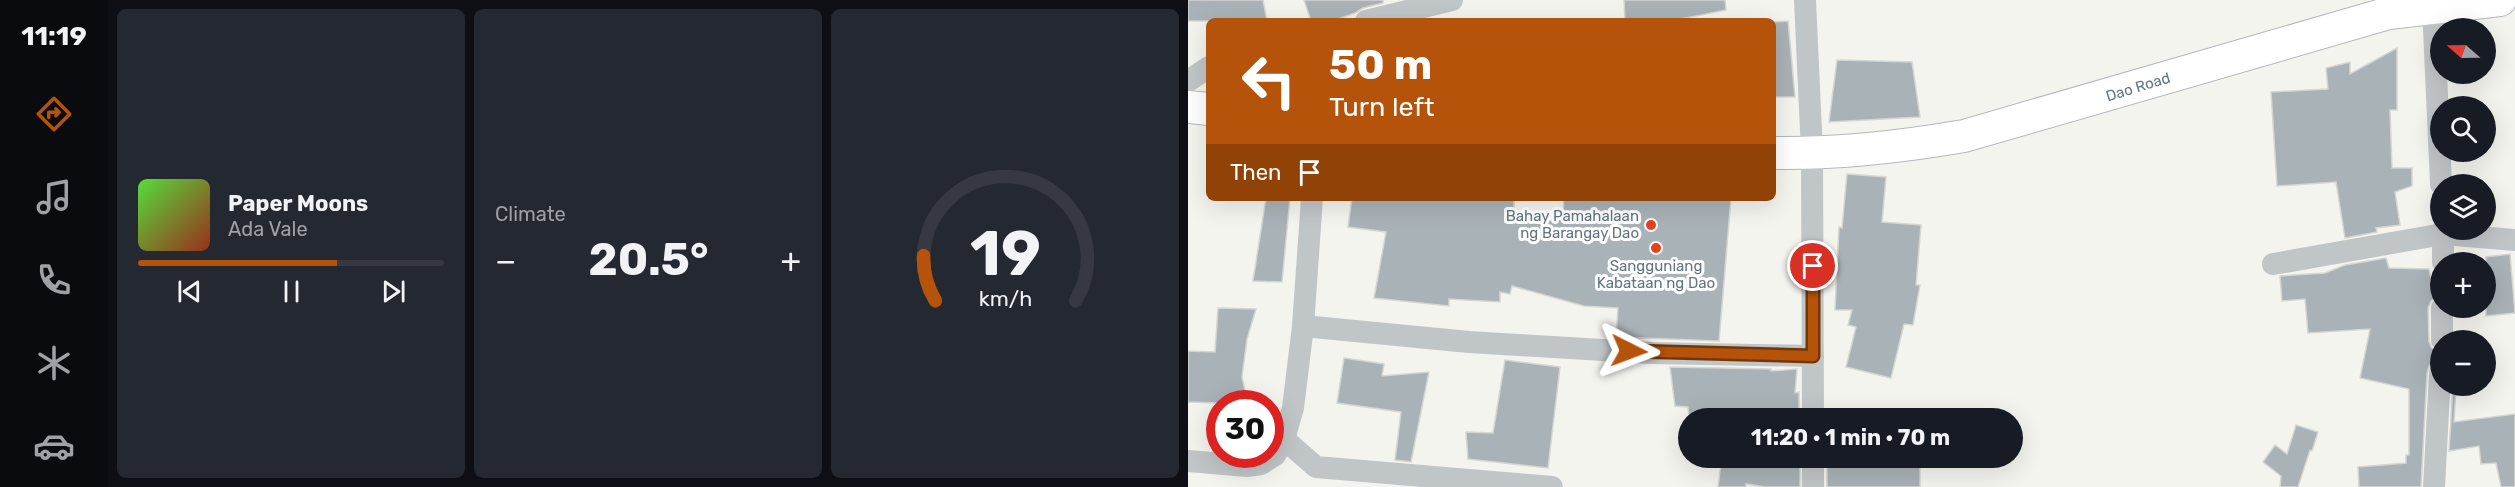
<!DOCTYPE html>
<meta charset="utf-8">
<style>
:root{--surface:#171b24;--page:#242831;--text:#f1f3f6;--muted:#9ea1a6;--line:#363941;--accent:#b45309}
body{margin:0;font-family:Rubik,sans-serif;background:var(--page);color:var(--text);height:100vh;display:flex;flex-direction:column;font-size:22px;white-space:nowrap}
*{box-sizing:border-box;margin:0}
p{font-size:20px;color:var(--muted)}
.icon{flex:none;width:33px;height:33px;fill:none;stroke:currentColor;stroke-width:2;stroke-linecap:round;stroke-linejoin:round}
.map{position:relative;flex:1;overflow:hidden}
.drawer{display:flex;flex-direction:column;gap:9px;padding:9px;background:#0d0f14;width:1080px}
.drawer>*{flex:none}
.guide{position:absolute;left:18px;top:18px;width:570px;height:183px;border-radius:9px;box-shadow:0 6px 24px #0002;background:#b45309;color:#fff;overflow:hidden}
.needle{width:39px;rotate:290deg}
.fabs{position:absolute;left:1242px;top:18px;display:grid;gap:12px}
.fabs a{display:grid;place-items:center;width:66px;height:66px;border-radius:50%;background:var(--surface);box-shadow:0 6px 24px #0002;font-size:30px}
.speed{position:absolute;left:18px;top:390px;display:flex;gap:12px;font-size:30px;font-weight:700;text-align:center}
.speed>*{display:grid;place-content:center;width:78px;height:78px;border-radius:50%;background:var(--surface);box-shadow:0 6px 24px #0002;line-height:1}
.speed .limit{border:9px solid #d22;background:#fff;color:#111}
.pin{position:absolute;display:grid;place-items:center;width:51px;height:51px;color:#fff;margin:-26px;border:3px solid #fff;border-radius:50%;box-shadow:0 2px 6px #0007}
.me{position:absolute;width:66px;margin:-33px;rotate:93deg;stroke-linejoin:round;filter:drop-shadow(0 0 4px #0008)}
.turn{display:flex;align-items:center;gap:21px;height:126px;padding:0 24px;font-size:27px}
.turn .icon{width:78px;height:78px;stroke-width:2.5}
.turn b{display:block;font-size:42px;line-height:51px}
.then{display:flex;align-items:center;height:57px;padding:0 24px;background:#0003;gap:12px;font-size:22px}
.big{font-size:45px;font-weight:700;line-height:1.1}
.drawer .tile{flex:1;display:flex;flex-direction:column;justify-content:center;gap:9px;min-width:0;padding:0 21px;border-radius:9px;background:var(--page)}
.drawer .dial{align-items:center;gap:0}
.dial svg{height:156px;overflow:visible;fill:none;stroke:var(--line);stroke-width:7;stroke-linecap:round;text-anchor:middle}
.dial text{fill:var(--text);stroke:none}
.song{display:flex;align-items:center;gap:18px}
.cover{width:72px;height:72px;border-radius:9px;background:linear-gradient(135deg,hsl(110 70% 55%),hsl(10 70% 35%))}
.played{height:6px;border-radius:3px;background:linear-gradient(90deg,var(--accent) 65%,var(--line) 65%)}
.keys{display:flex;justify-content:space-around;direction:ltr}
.heat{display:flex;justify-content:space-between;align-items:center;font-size:33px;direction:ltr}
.drawer .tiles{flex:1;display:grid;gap:9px;grid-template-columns:repeat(3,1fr)}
.trip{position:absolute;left:490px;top:408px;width:345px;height:60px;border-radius:30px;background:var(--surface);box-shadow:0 6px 24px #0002;font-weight:700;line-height:60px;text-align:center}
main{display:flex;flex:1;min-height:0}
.dock{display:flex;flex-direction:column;width:108px;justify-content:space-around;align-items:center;background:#090b0e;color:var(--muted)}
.dock .icon{width:42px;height:42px}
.dock .on{color:var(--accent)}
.dock b{font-size:27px;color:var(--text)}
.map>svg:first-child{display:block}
</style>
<main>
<nav class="dock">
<b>11:19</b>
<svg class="icon on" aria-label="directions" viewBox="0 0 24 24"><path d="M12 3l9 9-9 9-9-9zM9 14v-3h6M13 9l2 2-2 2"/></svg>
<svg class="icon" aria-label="music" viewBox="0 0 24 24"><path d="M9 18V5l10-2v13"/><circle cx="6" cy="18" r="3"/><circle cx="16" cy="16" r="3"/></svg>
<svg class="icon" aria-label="phone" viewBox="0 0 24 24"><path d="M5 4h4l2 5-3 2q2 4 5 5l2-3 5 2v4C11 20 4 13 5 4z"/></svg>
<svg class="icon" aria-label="climate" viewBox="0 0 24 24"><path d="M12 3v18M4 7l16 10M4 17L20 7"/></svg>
<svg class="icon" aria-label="car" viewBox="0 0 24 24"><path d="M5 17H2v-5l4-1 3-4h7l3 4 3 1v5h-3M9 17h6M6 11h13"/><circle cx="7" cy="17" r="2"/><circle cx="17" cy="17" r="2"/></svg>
</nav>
<section class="drawer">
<div class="tiles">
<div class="tile">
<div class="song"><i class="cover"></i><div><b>Paper Moons</b><p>Ada Vale</p></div></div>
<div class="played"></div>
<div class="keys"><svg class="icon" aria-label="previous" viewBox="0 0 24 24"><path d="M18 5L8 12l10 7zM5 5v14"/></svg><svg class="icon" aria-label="pause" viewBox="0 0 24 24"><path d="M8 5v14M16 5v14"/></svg><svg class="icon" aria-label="next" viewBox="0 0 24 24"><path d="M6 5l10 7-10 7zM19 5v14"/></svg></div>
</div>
<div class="tile"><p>Climate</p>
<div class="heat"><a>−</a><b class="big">20.5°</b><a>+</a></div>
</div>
<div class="tile dial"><svg viewBox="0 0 100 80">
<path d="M14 69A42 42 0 1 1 86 69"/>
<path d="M14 69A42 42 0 0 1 8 46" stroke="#b45309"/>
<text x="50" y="56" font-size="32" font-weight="700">19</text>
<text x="50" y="72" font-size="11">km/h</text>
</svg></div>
</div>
</section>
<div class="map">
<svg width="1327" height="487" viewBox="0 0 1327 487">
<rect width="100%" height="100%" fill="#f4f4ef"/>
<g fill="#a9b2b6" stroke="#d5d5d2" stroke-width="1.5">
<polygon points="0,0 75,0 79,21 0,21"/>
<polygon points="116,0 195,0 195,3 175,8 167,13 144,21 123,21"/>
<polygon points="436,0 537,0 538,10 482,21 437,21"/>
<polygon points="600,21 607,97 585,97 585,22"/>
<polygon points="1209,48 1209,110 1202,110 1204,168 1224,168 1224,186 1207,192 1212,225 1188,228 1189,232 1157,238 1148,182 1089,186 1083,92 1140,89 1138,68 1162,62 1162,74"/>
<polygon points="649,60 724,62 732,117 641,122"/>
<polygon points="659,174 698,177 694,222 733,225 728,285 732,285 725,325 716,324 703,378 658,367 668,327 660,325 664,310 647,310 651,227 654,228"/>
<polygon points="78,198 102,198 94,282 65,281"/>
<polygon points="164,198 326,198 326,217 370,221 370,213 375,214 376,198 543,198 531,341 428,337 430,308 396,306 324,286 322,294 312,292 312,302 261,299 261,306 186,298 198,232 160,227"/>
<polygon points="1322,254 1327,313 1298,316 1298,257"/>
<polygon points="1198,258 1201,268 1241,269 1246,294 1252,294 1243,301 1240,308 1241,341 1243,347 1249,352 1248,361 1241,366 1239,373 1233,487 1171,487 1170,467 1218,463 1218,455 1221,455 1221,389 1172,378 1182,329 1120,333 1117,299 1094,301 1092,276 1137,273 1157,265"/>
<polygon points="30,308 68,309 59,339 54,377 60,404 0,402 0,351 27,352"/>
<polygon points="156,358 196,364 194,376 241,372 223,462 207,460 213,412 149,403"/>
<polygon points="317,360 372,367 360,468 280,459 278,432 305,433"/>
<polygon points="482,367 583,369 583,371 609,369 607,393 611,392 611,415 585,418 501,418 500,407 487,406"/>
<polygon points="1265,386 1268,386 1266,422 1327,414 1327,487 1313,487 1308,463 1293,464 1291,446 1261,451"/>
<polygon points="1108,425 1130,432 1124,451 1122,450 1110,487 1092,487 1093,476 1075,462 1087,445 1099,454"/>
<polygon points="548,458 612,458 612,487 577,487 558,484 558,487 530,487 533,464 545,465"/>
<polygon points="639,458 677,458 677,464 732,463 732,487 639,487"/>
</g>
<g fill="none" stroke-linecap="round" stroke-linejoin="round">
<g stroke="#b2b8bc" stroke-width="34">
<g id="secondary">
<polyline points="0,107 21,109"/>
<path d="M585 153C650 154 712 147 776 136L1201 13 1312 0"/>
</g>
</g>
<g stroke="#c0c5c7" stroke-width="22">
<polyline points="617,0 624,153 625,418"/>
<polyline points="1245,7 1253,184"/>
<polyline points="178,21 264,0"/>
<polyline points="0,81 21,67"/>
<polyline points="1255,262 1255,230"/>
<polyline points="1085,264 1255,234 1327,240"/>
<polyline points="115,326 281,342 464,353 625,356"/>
<polyline points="1254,340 1254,308"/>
<polyline points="96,439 128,467 364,487"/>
<polyline points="625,458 625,487"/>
<polyline points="0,461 59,466 73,464 87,455 96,439 105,408 115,326 124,198"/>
<polyline points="1246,487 1252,374"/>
</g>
<use href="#secondary" stroke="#fff" stroke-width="32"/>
</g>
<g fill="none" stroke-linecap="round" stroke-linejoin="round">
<g stroke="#753606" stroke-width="15">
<polyline id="route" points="441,351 625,356 625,266"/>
</g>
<use href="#route" stroke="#b45309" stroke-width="10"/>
</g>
<g fill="#e4411f" stroke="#fff" stroke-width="2">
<circle cx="463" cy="225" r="6"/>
<circle cx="468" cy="248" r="6"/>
</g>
<g text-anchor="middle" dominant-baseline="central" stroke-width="6" stroke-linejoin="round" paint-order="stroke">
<g font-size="15" fill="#627581" stroke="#fff">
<text transform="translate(950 87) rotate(-17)">Dao Road</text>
</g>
<g font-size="15" fill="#627581" stroke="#fff" text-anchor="end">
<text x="451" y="216">Bahay Pamahalaan<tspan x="451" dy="17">ng Barangay Dao</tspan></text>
<text x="468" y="266" text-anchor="middle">Sangguniang<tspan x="468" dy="17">Kabataan ng Dao</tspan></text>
</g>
</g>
</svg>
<div class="fabs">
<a><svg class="needle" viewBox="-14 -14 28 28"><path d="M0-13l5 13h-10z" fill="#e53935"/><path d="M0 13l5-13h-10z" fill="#9ea1a6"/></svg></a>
<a><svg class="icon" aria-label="search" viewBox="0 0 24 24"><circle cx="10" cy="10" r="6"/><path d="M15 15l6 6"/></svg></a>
<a><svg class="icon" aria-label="layers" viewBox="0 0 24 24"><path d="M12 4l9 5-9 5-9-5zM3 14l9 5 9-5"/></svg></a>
<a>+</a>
<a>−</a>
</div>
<div class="speed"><div class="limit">30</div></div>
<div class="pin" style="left:625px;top:266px;background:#d93025"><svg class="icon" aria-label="arrive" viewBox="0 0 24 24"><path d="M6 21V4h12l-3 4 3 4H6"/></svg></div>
<svg class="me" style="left:441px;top:351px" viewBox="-20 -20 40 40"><path d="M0-17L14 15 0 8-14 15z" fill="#b45309" stroke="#fff" stroke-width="4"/></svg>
<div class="trip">11:20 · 1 min · 70 m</div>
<div class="guide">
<div class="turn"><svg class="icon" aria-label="left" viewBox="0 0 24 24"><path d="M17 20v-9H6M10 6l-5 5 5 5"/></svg><div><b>50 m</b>Turn left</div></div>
<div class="then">Then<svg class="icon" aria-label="arrive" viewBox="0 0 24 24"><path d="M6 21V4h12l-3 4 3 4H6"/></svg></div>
</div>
</div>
</main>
